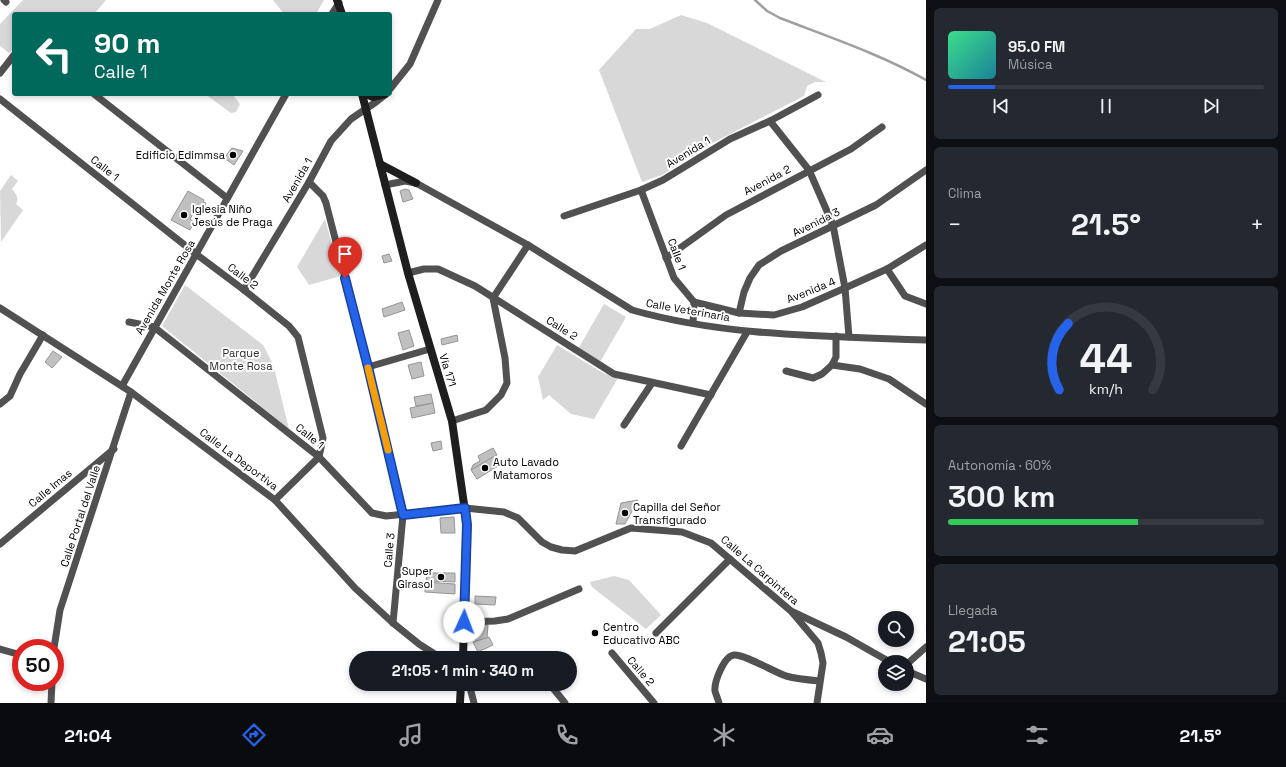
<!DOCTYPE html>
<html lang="es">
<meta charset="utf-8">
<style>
:root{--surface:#171b24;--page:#242831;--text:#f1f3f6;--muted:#9ea1a6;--line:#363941;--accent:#2563eb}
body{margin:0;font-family:"Space Grotesk",sans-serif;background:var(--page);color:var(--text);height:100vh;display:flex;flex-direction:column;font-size:15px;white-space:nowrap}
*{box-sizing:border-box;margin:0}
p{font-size:13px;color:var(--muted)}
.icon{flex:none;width:22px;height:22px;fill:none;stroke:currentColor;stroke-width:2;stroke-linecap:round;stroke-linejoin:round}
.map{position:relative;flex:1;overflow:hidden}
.side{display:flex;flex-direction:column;gap:8px;padding:8px;background:#0d0f14;width:360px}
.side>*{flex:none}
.banner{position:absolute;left:12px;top:12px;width:380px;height:84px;border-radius:4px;box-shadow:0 2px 6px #0003;background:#00695c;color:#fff;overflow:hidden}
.fabs{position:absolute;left:878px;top:611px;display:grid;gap:8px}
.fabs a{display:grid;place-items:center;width:36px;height:36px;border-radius:50%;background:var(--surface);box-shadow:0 2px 6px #0003;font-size:20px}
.speed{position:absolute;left:12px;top:639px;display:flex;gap:8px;font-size:20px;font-weight:700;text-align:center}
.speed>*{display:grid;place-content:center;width:52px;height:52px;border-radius:50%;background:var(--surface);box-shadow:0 2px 6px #0003;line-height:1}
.speed .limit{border:6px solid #d22;background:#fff;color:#111}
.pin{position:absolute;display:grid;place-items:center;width:34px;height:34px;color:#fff;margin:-41px -17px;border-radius:50% 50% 50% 0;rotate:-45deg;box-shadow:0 0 4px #0007}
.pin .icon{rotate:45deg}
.me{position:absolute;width:44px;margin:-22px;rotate:2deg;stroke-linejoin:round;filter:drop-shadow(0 0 3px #0008)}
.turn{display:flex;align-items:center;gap:14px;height:84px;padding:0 16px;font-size:18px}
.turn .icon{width:52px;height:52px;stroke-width:2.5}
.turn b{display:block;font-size:28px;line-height:34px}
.big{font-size:30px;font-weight:600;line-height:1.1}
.side .widget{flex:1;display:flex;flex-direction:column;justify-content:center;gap:6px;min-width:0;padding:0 14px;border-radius:6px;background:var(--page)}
.side .dial{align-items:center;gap:0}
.dial svg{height:104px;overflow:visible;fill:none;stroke:var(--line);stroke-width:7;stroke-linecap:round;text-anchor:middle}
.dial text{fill:var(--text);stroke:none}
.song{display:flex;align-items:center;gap:12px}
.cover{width:48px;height:48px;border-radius:6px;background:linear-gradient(135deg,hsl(150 70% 55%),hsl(190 70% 35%))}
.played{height:4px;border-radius:2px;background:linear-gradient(90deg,var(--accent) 15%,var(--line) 15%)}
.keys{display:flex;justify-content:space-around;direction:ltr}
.heat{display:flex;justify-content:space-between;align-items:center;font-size:22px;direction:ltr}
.charge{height:6px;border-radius:3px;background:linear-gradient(90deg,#34c759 60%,var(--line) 0)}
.trip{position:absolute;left:349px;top:651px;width:228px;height:40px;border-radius:20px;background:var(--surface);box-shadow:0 2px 6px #0003;font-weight:600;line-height:40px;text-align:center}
.tab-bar{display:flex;height:64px;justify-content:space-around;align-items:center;background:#090b0e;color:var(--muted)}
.tab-bar .icon{width:28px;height:28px}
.tab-bar .selected{color:var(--accent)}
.tab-bar b{font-size:18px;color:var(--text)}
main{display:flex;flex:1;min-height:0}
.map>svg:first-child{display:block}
</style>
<main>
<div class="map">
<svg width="926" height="703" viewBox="0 0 926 703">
<rect width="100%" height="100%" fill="#fff"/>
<g fill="#d8d8d8">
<polygon points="23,0 106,0 94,14 14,14 14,48 9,53 0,46 0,24"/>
<polygon points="273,0 324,0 316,14 284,14"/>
<polygon points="681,15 707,23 826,82 815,82 807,86 804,96 703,148 662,175 642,182 599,70 636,29 650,29"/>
<polygon points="205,94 232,94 240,104 236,112 231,113"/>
<path d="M11 175 18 181 12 189C17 195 19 198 16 204L23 210 1 242 0 191Z"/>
<polygon points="325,219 341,276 309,285 297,267"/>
<polygon points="185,285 263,345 273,364 289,429 162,326"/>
<polygon points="604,304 626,317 600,362 578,349"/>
<polygon points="557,345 603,373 618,378 594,419 571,414 549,395 543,400 538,377"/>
<polygon points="614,576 629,580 661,615 646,629 592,587 590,582"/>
</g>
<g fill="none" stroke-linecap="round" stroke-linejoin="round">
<path stroke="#9f9f9f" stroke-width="2.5" d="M755 0 767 11 780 18C829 37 880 54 926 80"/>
</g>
<g fill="#c0c0c0" stroke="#959595">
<polygon points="232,148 243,151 234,165 224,158"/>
<polygon points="405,189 409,190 413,199 403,202 400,191"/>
<polygon points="188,191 204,200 203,202 206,203 204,208 201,206 199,210 196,208 190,219 194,222 190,230 171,220"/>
<polygon points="389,254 392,261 384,263 382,256"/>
<polygon points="402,302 405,310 384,317 382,309"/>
<polygon points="409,330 414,346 403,350 398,333"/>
<polygon points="457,335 458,341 442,345 441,339"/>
<polygon points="53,351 62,357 52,368 45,362"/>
<polygon points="421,362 424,376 412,379 408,365"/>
<polygon points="431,394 433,403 416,406 414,397"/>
<polygon points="433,403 435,413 412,418 410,408"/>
<polygon points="441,441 442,449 433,451 431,443"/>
<polygon points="493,448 497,455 471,470 473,465 480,461 478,456"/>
<polygon points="493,457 498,466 477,479 471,470"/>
<polygon points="638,500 625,524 616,524 621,503"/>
<polygon points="454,517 455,533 441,533 440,518"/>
<polygon points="427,573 455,573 455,582 426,581"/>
<polygon points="425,582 455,584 455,594 425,592"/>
<polygon points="475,596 496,597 495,605 475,604"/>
<polygon points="471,625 488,625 487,638 476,642"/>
<polygon points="489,637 493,645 478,652 473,642"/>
</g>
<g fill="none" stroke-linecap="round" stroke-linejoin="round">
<g stroke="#515151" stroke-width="7">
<polyline points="4,0 6,2"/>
<polyline points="332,14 339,3"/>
<polyline points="0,73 14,55"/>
<polyline points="390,89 410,64 438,0"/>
<polyline points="94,94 227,198"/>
<polyline points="0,99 196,254 244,290 289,326 298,337 323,438 319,457 275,500"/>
<polyline points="770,121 809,170 833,225 845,288 849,337"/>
<polyline points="309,182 323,196 326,203 368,367 403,515 393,623"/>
<path d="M385 185 405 181 416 183 528 245 632 310C727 337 828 336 926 340"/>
<polyline points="641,190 674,278 694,302 693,323"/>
<polyline points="564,216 641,190 663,180 730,139 770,121 818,95"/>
<polyline points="666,258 726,215 851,149 882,127"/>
<polyline points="887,269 905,296 926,304"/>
<polyline points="408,273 424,269 438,269 475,286 614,374 711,395"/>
<polyline points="244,290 309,182 331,141 351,119 376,102 386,94"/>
<polyline points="694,302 739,313 774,315 802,307 845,288 887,269 926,245"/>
<polyline points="0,308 131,392 275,500 355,588 393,623 419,644 441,658"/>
<polyline points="739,313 744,292 750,278 759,265 781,251 876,205 926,170"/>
<polyline points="129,322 154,327 319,457 372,513 386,516 465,508 504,512 518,518 542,542 551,547 562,550 575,551 631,528 682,532 711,543 791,611 818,643 821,653 823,663 817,703"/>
<polyline points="832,365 860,369 889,379 926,404"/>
<polyline points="368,367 430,349"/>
<polyline points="786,371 813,378 822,374 832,365 836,357 836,336"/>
<polyline points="122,386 286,94"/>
<polyline points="0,404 10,396 20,374 43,335"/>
<polyline points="452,421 486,410 501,395 507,383 505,358 493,298 528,245"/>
<polyline points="624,425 652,383"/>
<polyline points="681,446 747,332"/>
<polyline points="0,544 114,449"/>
<polyline points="793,612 846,637 890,662"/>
<polyline points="465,622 495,621 508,619 579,589"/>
<polyline points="656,633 730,559"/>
<polyline points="54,648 60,610 131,392"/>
<polyline points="0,649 21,655"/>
<polyline points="612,653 654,703"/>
<polyline points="907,664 926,647"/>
<polyline points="907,671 926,679"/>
<polyline points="469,684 474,703"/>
<polyline points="552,687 565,703"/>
<polyline points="51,703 52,682"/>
<path d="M719 703C718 699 716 695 715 691 714 682 724 656 734 655 744 654 774 672 786 676 797 679 808 680 819 681"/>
</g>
<g stroke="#1e1e1e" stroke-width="8">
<polyline points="337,0 342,14"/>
<polyline points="362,94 408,273 452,421 467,525 463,658"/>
<polyline points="366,94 373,97 385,94"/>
<polyline points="380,164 416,183"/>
<polyline points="460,703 461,684"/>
</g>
</g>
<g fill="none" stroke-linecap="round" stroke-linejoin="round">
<g stroke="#184099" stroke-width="10">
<polyline id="route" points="345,278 368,367 403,515 465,508 467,525 464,622"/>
</g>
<use href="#route" stroke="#2563eb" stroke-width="7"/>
<polyline stroke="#f59e0b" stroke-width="7" points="368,368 388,450"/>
</g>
<g fill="#000" stroke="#fff" stroke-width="1.5">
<circle cx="233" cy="155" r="4"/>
<circle cx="184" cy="215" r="4"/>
<circle cx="485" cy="468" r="4"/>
<circle cx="625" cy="513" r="4"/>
<circle cx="441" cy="577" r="4"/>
<circle cx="595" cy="633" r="4"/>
</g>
<g text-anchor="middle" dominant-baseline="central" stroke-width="4" stroke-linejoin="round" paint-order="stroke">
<g font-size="11" fill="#000" stroke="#fff">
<text transform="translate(688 152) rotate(-31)">Avenida 1</text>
<text transform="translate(105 168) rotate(38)">Calle 1</text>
<text transform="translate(297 180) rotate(-60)">Avenida 1</text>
<text transform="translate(767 180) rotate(-28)">Avenida 2</text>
<text transform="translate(816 222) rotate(-26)">Avenida 3</text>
<text transform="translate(677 254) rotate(69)">Calle 1</text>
<text transform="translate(243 276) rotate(37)">Calle 2</text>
<text transform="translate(165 287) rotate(-60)">Avenida Monte Rosa</text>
<text transform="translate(811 290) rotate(-22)">Avenida 4</text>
<text transform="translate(688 310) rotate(10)">Calle Veterinaria</text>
<text transform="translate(562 328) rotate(32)">Calle 2</text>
<text transform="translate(448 370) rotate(73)">Vía 171</text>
<text transform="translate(310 436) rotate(39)">Calle 1</text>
<text transform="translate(239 459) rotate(37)">Calle La Deportiva</text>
<text transform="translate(50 488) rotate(-40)">Calle Imas</text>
<text transform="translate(80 516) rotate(-72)">Calle Portal del Valle</text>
<text transform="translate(389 550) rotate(-85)">Calle 3</text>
<text transform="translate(760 570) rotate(41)">Calle La Carpintera</text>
<text transform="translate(641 671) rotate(49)">Calle 2</text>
</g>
<g font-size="11" fill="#000" stroke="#fff" text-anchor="start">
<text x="225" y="155" text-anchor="end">Edificio Edimmsa</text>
<text x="192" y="209">Iglesia Niño<tspan x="192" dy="13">Jesús de Praga</tspan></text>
<text x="493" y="462">Auto Lavado<tspan x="493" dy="13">Matamoros</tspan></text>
<text x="633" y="507">Capilla del Señor<tspan x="633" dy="13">Transfigurado</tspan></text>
<text x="433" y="571" text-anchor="end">Super<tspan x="433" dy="13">Girasol</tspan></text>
<text x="603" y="627">Centro<tspan x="603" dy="13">Educativo ABC</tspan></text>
</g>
<g font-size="11" fill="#2f2f2f" stroke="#fff">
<text x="241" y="353">Parque<tspan x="241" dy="13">Monte Rosa</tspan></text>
</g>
</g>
</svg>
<div class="fabs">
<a><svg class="icon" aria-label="search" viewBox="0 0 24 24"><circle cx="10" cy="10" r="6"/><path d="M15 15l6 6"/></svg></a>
<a><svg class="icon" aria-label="layers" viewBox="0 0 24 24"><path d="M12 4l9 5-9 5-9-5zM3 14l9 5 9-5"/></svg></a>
</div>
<div class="speed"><div class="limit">50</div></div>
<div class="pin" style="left:345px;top:278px;background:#d93025"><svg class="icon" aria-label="arrive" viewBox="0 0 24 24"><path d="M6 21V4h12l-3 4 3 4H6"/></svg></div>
<svg class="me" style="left:464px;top:622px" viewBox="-20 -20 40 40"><circle r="19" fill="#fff"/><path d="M0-13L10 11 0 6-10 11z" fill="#2563eb"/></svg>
<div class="trip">21:05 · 1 min · 340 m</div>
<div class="banner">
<div class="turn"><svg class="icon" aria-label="left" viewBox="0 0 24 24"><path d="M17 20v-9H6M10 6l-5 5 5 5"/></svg><div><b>90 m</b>Calle 1</div></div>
</div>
</div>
<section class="side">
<div class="widget">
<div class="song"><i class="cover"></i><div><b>95.0 FM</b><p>Música</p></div></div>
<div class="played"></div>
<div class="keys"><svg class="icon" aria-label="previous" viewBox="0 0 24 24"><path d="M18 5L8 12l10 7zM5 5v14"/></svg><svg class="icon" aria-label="pause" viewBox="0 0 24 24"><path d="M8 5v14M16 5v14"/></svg><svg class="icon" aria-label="next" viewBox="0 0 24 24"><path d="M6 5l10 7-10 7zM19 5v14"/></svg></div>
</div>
<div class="widget"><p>Clima</p>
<div class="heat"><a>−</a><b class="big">21.5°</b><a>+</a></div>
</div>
<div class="widget dial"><svg viewBox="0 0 100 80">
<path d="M14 69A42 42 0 1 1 86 69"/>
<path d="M14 69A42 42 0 0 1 21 18" stroke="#2563eb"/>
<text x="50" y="56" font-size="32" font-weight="700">44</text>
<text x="50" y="72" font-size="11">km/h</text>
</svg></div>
<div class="widget"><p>Autonomía · 60%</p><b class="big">300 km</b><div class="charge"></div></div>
<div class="widget"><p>Llegada</p><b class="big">21:05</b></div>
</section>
</main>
<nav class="tab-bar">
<b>21:04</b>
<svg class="icon selected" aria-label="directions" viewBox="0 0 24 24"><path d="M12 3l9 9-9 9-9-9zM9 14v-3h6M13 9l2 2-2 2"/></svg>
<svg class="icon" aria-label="music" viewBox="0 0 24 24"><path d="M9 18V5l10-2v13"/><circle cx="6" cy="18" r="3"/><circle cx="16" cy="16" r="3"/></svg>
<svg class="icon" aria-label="phone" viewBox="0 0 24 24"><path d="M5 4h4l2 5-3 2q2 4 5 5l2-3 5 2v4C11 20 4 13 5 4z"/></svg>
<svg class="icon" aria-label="climate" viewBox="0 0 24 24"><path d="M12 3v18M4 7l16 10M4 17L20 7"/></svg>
<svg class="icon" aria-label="car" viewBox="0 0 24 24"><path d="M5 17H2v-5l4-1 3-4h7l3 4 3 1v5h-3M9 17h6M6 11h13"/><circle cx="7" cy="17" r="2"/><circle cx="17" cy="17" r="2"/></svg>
<svg class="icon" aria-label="filters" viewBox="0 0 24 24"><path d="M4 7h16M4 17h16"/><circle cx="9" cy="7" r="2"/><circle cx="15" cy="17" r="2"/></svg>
<b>21.5°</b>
</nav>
